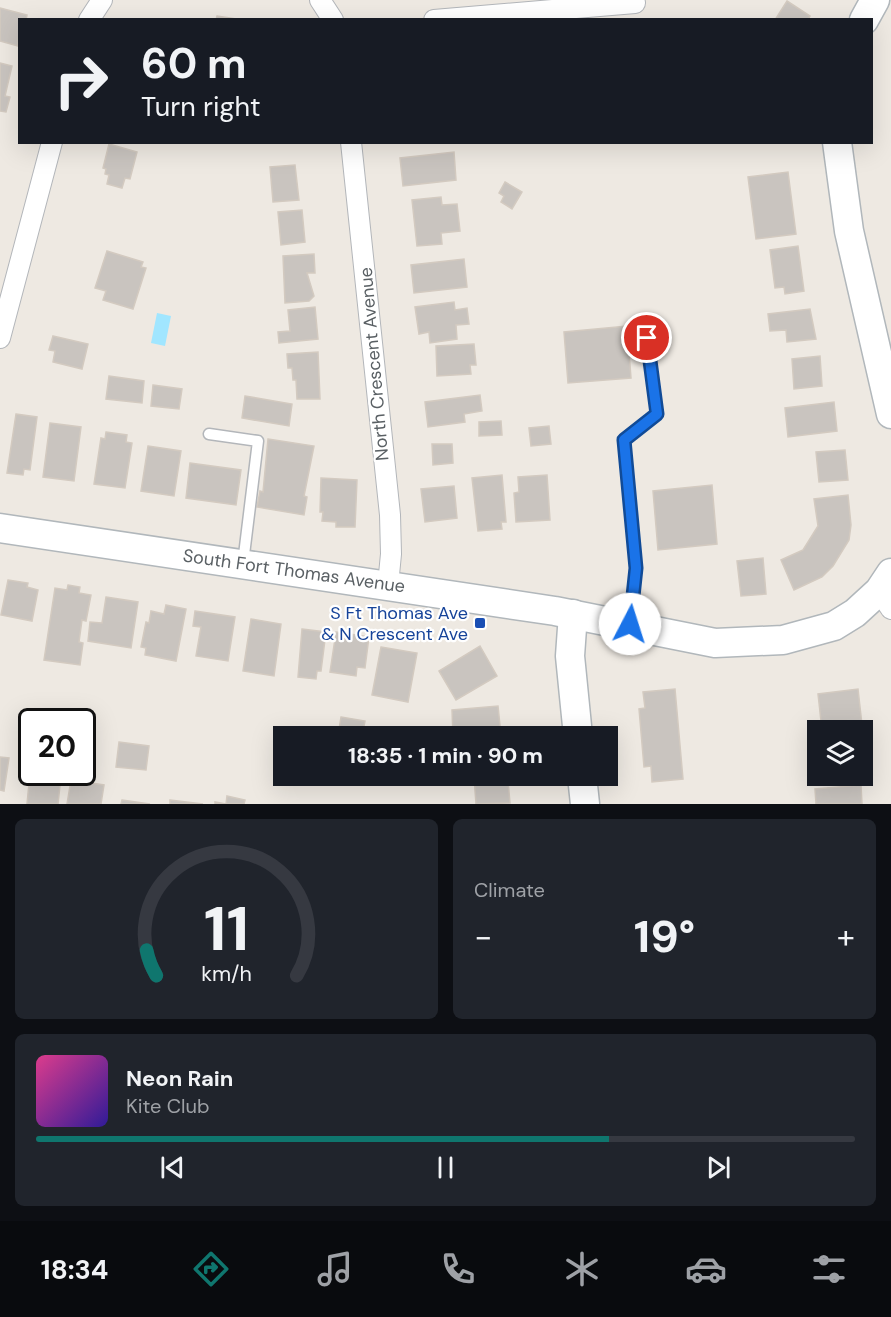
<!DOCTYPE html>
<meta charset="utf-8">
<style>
:root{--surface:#171b24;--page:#20242c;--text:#f1f3f6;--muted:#9ea1a6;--line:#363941;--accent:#0f766e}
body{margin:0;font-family:"DM Sans",sans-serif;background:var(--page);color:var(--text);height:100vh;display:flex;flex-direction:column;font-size:22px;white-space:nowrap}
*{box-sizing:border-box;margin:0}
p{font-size:20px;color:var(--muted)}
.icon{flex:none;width:33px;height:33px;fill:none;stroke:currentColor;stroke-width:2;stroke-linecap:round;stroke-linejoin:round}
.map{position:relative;height:804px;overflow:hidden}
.details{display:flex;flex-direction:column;gap:15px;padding:15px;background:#0d0f14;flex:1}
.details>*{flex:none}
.guide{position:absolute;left:18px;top:18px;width:855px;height:126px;border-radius:0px;box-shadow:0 6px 24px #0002;background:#171b24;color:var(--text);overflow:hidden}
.buttons{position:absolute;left:807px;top:720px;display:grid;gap:12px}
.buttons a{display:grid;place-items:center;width:66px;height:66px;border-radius:0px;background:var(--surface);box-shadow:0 6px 24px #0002;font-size:30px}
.speed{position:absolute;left:18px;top:708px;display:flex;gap:12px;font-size:30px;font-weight:700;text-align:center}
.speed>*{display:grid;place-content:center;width:78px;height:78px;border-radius:50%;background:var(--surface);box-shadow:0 6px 24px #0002;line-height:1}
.speed .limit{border:3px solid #111;border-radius:9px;background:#fff;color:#111}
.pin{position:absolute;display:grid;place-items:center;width:51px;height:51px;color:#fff;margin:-26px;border:3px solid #fff;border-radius:50%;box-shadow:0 2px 6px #0007}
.me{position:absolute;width:66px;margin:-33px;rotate:5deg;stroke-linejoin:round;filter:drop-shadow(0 0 4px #0008)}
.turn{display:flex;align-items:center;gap:21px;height:126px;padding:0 24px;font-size:27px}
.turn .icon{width:78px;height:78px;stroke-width:2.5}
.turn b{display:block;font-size:42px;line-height:51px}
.big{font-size:45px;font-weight:700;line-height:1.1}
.details .card{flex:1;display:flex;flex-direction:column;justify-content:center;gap:9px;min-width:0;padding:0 21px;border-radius:9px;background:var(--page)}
.details .dial{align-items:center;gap:0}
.dial svg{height:156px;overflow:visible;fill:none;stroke:var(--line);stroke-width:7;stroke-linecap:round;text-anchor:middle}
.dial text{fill:var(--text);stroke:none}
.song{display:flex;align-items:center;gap:18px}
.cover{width:72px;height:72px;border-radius:9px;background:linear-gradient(135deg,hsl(330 70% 55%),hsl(250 70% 35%))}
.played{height:6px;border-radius:3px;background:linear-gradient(90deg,var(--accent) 70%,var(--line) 70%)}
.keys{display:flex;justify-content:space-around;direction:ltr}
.heat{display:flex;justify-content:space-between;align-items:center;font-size:33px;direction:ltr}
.details .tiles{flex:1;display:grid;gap:15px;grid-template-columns:1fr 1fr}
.card:last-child{grid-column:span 2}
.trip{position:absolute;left:273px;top:726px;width:345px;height:60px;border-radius:0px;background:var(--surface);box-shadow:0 6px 24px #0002;font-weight:700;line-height:60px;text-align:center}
.tabs{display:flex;height:96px;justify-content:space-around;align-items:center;background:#090b0e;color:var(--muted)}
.tabs .icon{width:42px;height:42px}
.tabs .active{color:var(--accent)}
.tabs b{font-size:27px;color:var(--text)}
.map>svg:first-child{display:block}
</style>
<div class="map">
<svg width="891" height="804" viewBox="0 0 891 804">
<rect width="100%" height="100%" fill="#eee9e2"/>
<polygon fill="#a1e6ff" points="157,313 171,316 165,346 151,343"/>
<g fill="#c9c4bf" stroke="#d3cac0" stroke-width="1.5">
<polygon points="787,1 810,16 808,20 775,20"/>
<polygon points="0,8 27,15 26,20 20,20 18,46 0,41"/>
<polygon points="217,16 243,20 216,20"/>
<polygon points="0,63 12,66 5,96 10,97 6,112 0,111"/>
<polygon points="109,144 137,152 130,179 125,178 122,188 107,184 109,175 105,174 106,169 103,168"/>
<polygon points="454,152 456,180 403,186 400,158"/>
<polygon points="295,165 299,200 273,202 270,167"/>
<polygon points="788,172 796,234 756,239 748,177"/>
<polygon points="505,182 522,192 512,209 501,202 504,196 499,193"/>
<polygon points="441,197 442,205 457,204 460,231 441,233 442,244 417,246 412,200"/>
<polygon points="302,210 305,242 281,245 278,212"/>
<polygon points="798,246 804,291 785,294 784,287 775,288 770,250"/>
<polygon points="107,251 143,262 141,267 146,268 133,309 103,300 106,291 95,288"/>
<polygon points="314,254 315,273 307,273 314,296 309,301 285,303 283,256"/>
<polygon points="464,259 467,287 414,293 411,265"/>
<polygon points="454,302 455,310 467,308 469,324 456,325 457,339 430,343 429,332 419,334 415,307"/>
<polygon points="315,307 318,339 279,343 278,332 290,331 288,310"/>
<polygon points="810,309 816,339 787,342 786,330 770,331 768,314"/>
<polygon points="627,326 631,378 568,383 564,332"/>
<polygon points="53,336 88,344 82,369 53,362 55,351 49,350"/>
<polygon points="474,344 476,365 470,365 471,374 437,376 436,346"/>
<polygon points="318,352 320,399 297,399 296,380 293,380 292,368 288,368 287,354"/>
<polygon points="820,356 822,386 794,389 792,359"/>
<polygon points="109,376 144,381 142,403 106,399"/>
<polygon points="153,385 182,389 179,409 151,406"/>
<polygon points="480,395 482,411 464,414 465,422 428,427 425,402"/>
<polygon points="245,396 292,404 289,426 242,418"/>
<polygon points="834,402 837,431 788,437 785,408"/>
<polygon points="16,414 37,417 30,470 24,469 23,475 7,473"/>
<polygon points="501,421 502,435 479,436 479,422"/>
<polygon points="50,423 81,427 74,481 43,477"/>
<polygon points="549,426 551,444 531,446 529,428"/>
<polygon points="106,432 127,435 126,442 132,443 125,488 94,484 101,438 105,439"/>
<polygon points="268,439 314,446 304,496 307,497 304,515 257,507 260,491 263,492"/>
<polygon points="432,444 452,444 453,463 433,465"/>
<polygon points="148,446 181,451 174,496 141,491"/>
<polygon points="845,450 848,480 819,482 816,452"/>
<polygon points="190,463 241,470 236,505 186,498"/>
<polygon points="502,475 506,522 501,522 502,529 478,531 472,478"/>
<polygon points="547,475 550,520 516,522 514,493 519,492 518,477"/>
<polygon points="321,478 357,480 355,527 336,527 336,522 322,521 323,512 320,512"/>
<polygon points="712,485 717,544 658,550 653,491"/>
<polygon points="454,486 457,518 425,522 421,489"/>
<polygon points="848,495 851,525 849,540 833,566 822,577 794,590 781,560 803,550 818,526 814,499"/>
<polygon points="763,558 766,594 741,596 737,561"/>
<polygon points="8,580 28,583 27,587 38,590 32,621 1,615"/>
<polygon points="68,585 80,587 79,593 91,595 86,621 82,620 79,642 83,643 80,665 44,660 55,588 67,590"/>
<polygon points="106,597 138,602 131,648 88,641 90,622 102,623"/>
<polygon points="166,605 186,609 176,661 145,655 146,648 141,647 146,622 149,623 151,611 164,614"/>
<polygon points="195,611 235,617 228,661 196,656 201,627 193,626"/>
<polygon points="251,619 281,624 274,676 243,671"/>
<polygon points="302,629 326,632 321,671 317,671 316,679 298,677"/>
<polygon points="336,632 369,637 365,668 357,667 356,676 330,672"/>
<polygon points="480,646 497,676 456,700 439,671"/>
<polygon points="381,647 417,653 408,702 372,695"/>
<polygon points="675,689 683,779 652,782 651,766 644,767 639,709 645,708 643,692"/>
<polygon points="858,689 865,752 862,752 862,730 822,730 818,694"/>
<polygon points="498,706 501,736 453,736 452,710"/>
<polygon points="341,717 365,721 362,736 338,736"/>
<polygon points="119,742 149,746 146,770 116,767"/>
<polygon points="0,757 9,758 4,791 0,790"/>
<polygon points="30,773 61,776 58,804 27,804"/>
<polygon points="474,776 503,776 504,781 508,781 510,803 476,804"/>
<polygon points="71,780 104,785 101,804 67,804"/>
<polygon points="861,785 862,804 816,804 815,789"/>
<polygon points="227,796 245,800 244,804 215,804 215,802 226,804"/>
<polygon points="122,800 150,804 121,804"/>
<polygon points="170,800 203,804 170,804"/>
</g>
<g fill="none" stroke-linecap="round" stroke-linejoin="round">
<g stroke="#b3b6ba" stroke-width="13">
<g id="service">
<polyline points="209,434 258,441 243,563"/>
<polyline points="631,624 636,568 624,439 657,414 647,338"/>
</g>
</g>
<g stroke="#b3b6ba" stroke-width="22">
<g id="minor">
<polyline points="320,0 333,20"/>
<polyline points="89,20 102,0"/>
<polyline points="434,20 635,3"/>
<polyline points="351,142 390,515 391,554 388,585"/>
<polyline points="0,338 52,142"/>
<polyline points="879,591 891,609"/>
</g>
</g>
<g stroke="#b1b7bb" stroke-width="31">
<g id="secondary">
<polyline points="864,20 875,0"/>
<polyline points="837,142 849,231 891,414"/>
<polyline points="0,528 555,611 715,643 783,640 834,626 855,613 879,591 891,573"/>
<polyline points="573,614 570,656 578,736"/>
<polyline points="582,776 585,804"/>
</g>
</g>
<use href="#service" stroke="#fff" stroke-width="10"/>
<use href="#minor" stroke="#fff" stroke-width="20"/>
<use href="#secondary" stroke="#fff" stroke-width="28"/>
</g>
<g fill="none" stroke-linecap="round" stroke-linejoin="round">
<g stroke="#114b97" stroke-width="15">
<polyline id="route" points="630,624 636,568 624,440 657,414 647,338"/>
</g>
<use href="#route" stroke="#1a73e8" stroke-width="10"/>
</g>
<rect fill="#1a4fb4" stroke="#fff" stroke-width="2" x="474" y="617" width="12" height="12" rx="3"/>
<g text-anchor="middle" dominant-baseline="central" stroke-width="4.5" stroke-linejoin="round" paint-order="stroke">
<g font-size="18" fill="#5a6064" stroke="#fff">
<text transform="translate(374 364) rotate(-95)">North Crescent Avenue</text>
<text transform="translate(294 571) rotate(8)">South Fort Thomas Avenue</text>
</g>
<g font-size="18" fill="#164399" stroke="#fff" text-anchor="end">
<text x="468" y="613">S Ft Thomas Ave<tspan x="468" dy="21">&amp; N Crescent Ave</tspan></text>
</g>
</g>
</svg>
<div class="buttons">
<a><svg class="icon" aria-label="layers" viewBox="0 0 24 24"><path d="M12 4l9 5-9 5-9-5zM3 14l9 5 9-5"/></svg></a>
</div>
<div class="speed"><div class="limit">20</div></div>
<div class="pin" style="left:647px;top:338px;background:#d93025"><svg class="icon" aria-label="arrive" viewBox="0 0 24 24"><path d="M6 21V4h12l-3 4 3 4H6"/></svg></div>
<svg class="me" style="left:630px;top:624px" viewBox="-20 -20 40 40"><circle r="19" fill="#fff"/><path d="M0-13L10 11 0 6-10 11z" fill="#1a73e8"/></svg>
<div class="trip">18:35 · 1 min · 90 m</div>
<div class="guide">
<div class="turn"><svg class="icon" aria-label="right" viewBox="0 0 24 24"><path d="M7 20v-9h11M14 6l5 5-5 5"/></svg><div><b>60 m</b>Turn right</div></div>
</div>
</div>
<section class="details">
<div class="tiles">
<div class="card dial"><svg viewBox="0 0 100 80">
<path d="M14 69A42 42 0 1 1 86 69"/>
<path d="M14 69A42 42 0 0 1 9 56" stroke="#0f766e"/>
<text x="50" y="56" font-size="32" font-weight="700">11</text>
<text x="50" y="72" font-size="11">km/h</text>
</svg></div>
<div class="card"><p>Climate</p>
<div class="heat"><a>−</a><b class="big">19°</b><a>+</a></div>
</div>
<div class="card">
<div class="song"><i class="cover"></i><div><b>Neon Rain</b><p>Kite Club</p></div></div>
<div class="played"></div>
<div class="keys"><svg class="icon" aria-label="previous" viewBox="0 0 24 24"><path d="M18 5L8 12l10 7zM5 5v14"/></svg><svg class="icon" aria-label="pause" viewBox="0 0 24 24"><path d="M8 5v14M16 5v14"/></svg><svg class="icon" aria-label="next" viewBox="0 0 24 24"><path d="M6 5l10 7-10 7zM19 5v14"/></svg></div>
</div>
</div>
</section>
<nav class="tabs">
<b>18:34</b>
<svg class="icon active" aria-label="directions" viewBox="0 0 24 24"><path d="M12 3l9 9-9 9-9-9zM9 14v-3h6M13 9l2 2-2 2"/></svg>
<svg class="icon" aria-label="music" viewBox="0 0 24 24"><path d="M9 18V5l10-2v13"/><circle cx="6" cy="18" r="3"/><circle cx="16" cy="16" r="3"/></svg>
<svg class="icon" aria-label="phone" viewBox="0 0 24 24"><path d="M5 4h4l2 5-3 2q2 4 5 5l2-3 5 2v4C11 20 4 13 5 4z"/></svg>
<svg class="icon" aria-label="climate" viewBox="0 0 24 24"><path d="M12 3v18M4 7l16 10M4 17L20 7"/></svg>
<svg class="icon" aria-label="car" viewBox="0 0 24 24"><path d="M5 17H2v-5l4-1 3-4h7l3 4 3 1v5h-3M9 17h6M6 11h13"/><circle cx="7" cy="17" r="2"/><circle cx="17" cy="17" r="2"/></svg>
<svg class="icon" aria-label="filters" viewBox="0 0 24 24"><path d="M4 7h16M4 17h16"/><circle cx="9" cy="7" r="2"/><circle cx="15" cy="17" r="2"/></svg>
</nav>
